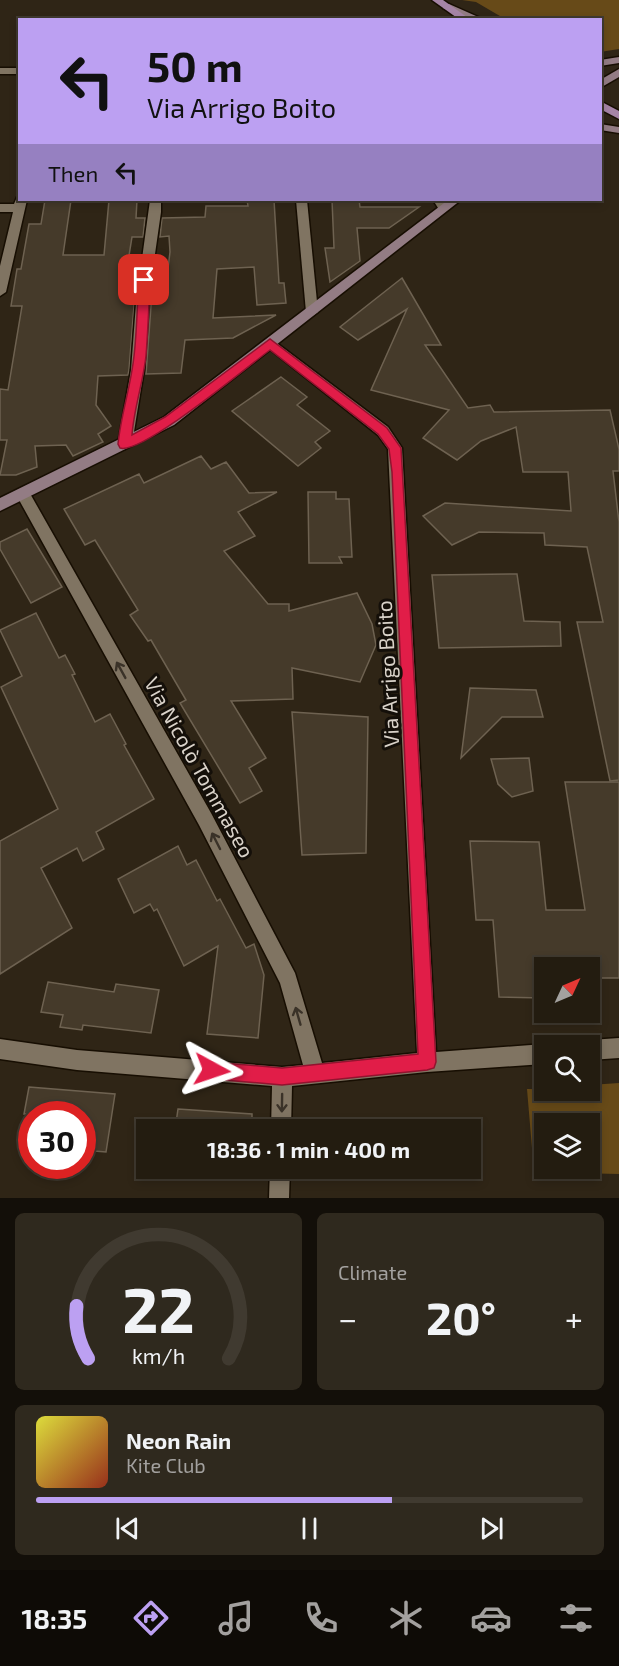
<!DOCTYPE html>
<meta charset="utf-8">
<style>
:root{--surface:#231c10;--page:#2f291e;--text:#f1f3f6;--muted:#a3a19f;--line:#403a30;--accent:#bca0f2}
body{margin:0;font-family:"Exo 2",sans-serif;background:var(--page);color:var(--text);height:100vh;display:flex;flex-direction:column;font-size:22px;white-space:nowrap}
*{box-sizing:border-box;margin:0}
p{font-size:20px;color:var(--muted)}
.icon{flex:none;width:33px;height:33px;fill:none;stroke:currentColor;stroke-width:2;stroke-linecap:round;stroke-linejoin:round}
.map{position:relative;height:1198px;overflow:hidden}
.panel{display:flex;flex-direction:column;gap:15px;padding:15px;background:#130f09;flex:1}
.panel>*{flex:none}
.guide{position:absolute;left:18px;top:18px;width:584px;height:183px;border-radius:0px;box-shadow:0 3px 9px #0003,0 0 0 2px var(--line);background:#bca0f2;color:#111;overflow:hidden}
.needle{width:39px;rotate:46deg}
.controls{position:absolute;left:534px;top:957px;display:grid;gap:12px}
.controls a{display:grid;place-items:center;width:66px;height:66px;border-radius:0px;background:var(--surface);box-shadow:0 3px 9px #0003,0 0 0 2px var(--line);font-size:30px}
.speed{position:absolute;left:18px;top:1101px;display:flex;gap:12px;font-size:30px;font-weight:700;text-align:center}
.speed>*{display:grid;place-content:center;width:78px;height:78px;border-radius:50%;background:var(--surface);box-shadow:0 3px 9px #0003,0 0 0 2px var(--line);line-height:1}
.speed .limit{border:9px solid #d22;background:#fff;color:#111}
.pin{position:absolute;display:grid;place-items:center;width:51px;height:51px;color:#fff;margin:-26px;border-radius:12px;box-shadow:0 3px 9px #0006}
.me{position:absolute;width:66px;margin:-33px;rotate:95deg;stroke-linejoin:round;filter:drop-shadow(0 0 4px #0008)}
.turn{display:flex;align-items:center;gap:21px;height:126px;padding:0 30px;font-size:27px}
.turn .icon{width:78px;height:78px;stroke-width:2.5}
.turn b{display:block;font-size:42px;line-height:51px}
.then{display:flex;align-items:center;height:57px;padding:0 30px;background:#0003;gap:12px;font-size:22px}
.big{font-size:45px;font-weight:700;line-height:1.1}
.panel .card{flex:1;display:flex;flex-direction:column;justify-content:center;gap:9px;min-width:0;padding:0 21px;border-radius:9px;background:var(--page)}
.panel .dial{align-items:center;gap:0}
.dial svg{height:156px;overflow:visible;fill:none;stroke:var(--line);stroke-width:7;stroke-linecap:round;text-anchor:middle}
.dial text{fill:var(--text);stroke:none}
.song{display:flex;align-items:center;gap:18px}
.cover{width:72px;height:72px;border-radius:9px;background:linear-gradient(135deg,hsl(60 70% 55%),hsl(10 70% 35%))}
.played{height:6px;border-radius:3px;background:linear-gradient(90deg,var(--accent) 65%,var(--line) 65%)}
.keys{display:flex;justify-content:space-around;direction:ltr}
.heat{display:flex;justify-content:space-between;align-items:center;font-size:33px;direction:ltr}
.panel .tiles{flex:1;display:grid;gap:15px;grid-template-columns:1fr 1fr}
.card:last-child{grid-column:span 2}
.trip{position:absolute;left:136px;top:1119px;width:345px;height:60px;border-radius:0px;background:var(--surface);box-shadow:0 3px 9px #0003,0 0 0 2px var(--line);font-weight:700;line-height:60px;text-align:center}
.dock{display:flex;height:96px;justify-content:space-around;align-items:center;background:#0e0b06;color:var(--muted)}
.dock .icon{width:42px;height:42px}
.dock .on{color:var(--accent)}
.dock b{font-size:27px;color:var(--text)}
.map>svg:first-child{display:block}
</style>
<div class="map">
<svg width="619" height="1198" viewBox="0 0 619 1198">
<rect width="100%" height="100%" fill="#2f2516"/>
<g fill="#674a18" fill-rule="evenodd">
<polygon points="462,0 619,0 619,49 600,52 600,20 505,19 476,2"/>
<path d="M619 1083V1174L534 1172 527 1089 590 1090V1085ZM544 1124H590V1168H544Z"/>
</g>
<g fill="#453a2a" stroke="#6e6251" stroke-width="1.5">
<polygon points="45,200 71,200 63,255 104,255 109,200 137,200 136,218 145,218 143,237 132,237 123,293 135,293 129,370 128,375 98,376 96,405 111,426 98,434 103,442 73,456 66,445 35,446 37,467 16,475 0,475 7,440 0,440 0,389 8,390 22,306 11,306 17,269 21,269 29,224 41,224"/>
<polygon points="247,200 274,200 279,283 284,283 286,303 257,305 254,267 217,269 213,318 276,315 233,338 185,340 181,373 146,374 152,293 165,293 170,252 169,236 160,237 162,218 205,217 206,206 248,206"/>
<polygon points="332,200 359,200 360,207 419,207 389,228 357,228 360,261 330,282 325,248 334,248"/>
<polygon points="402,278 441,345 425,345 468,408 490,405 494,412 610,410 619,449 619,471 613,471 619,522 619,780 610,781 577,622 603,622 587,547 545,545 544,533 479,532 452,545 423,516 445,503 571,511 568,472 523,472 516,427 481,441 457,460 423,438 449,410 371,390 407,309 358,340 340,327"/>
<polygon points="281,377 307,397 297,405 330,431 315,442 321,448 298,466 232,411"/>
<polygon points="201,456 211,469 226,462 249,493 277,492 238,512 255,536 224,551 268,604 289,604 289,611 357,593 372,624 376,645 360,682 292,668 293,699 231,701 266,758 249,768 262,791 240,803 180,703 186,700 151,640 148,641 130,615 138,610 95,540 85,545 64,509 139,474 144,483"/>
<polygon points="308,492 336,492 336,499 349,499 352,557 339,557 342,563 309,563"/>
<polygon points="27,529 62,587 31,603 0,549 0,542"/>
<polygon points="517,574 524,621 560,622 561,646 439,648 432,575"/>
<polygon points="36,613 59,658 65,655 75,674 72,675 95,722 110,714 126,744 124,745 154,799 96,832 104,849 83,861 77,848 41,868 72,928 0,974 0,841 58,809 1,687 22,676 0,630"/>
<polygon points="470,688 536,690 543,717 502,717 461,758"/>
<polygon points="292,712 368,717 366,853 302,855"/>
<polygon points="529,758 533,791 512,797 498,784 491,759"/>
<polygon points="565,782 619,782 619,978 596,978 594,968 544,968 544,998 499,997 493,920 476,920 470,841 539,842 546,910 585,910"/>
<polygon points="178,846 187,865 196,860 217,901 220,899 246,948 254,944 264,975 258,1038 207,1034 218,946 184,966 157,909 154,911 150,904 134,913 118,879"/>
<polygon points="48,982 114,992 116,984 159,990 151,1033 83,1025 82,1030 60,1027 63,1015 41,1012"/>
<polygon points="29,1087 115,1094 106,1152 82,1150 82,1114 24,1114"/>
<polygon points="178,1109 252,1114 252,1130 175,1130"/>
</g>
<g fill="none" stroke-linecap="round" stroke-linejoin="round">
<g stroke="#170e02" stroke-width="3">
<g id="street">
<rect x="0" y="68" width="20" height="6"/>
<polygon points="17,197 27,200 6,292 0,296 0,266 13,212 0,212 0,204 14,204"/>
<polygon points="150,200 161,200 161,212 148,303 144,370 132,444 125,449 118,444 131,370 136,303"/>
<polygon points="296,200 307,200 318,312 312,316 306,312"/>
<polygon points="433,200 444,200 450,208 444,212 440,211"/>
<polygon points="270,338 388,427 402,448 436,1052 544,1044 547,1046 544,1046 544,1064 427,1072 292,1086 291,1130 271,1130 272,1086 77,1070 0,1059 0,1039 77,1050 282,1067 303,1065 280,983 199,825 18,498 16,494 18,490 28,490 211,813 295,973 322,1063 417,1053 388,449 378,435 266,346 264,343 266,340"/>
<polygon points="619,1038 619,1058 590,1060 590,1046 582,1046 590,1040"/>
<polygon points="270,1168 290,1168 289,1198 269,1198"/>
</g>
</g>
<g stroke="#170e02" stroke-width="3">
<g id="secondary">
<polygon points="443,4 449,4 485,20 471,20 443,8"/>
<polygon points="619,57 619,63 600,66 600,60"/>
<polygon points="619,69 619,77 600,88 600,80"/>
<polygon points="600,124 619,127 619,133 600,130"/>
<polygon points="448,200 461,200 174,425 0,511 0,498 164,417"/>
</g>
</g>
<g stroke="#170e02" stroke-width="3">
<g id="primary">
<polygon points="432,0 443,0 471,20 460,20"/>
<polygon points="600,101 619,111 619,119 600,109"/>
</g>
</g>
<use href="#street" fill="#807462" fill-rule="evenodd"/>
<use href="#secondary" fill="#937c84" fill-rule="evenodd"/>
<use href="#primary" fill="#a584a6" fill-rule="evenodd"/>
</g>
<defs><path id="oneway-shaft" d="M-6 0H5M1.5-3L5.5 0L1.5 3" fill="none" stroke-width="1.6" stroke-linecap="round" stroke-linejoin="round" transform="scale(1.5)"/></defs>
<g stroke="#3a3228">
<use href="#oneway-shaft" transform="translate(121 670) rotate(-119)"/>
<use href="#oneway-shaft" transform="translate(216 841) rotate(-117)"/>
<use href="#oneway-shaft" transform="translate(298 1016) rotate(-106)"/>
<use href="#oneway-shaft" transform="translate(282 1103) rotate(91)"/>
</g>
<path fill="#e11d48" stroke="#92132f" stroke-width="1.5" d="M144 276 150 280C149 305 148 331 146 356 143 383 134 408 132 435L165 417 270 339 387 428 401 448 436 1062 434 1068 427 1070 282 1085 212 1079 205 1077 203 1070 205 1064 212 1062 282 1068 418 1054 392 472 389 449 378 434 270 350C248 366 142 455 120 448L118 444C121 414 131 386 134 356 137 331 137 305 139 280Z"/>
<g text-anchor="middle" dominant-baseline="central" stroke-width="6" stroke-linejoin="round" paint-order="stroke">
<g font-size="21" fill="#d9d2c9" stroke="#140f09">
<text transform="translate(387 674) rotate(-93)">Via Arrigo Boito</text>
<text transform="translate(200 767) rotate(61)">Via Nicolò Tommaseo</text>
</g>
</g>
</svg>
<div class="controls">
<a><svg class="needle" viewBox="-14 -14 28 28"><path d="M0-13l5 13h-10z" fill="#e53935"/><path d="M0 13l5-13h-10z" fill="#a3a19f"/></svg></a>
<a><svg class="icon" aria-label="search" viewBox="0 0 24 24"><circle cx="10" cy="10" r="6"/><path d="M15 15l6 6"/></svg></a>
<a><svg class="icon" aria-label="layers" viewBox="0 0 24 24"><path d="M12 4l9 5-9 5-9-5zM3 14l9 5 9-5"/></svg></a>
</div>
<div class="speed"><div class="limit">30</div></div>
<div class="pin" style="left:144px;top:280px;background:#d93025"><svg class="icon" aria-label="arrive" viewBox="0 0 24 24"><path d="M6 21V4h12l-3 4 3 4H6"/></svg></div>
<svg class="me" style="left:212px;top:1070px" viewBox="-20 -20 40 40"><path d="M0-17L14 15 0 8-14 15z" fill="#e11d48" stroke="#fff" stroke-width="4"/></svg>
<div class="trip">18:36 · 1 min · 400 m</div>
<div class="guide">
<div class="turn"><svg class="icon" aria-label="left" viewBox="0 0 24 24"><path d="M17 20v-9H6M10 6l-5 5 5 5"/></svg><div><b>50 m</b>Via Arrigo Boito</div></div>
<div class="then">Then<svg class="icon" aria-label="left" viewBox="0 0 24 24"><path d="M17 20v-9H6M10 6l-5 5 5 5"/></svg></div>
</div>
</div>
<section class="panel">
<div class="tiles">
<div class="card dial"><svg viewBox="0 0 100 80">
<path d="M14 69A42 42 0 1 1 86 69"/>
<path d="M14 69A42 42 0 0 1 8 42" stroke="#bca0f2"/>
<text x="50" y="56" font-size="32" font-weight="700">22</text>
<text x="50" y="72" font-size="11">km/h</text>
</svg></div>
<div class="card"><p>Climate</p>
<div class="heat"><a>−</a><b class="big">20°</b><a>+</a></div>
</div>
<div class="card">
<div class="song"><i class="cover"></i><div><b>Neon Rain</b><p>Kite Club</p></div></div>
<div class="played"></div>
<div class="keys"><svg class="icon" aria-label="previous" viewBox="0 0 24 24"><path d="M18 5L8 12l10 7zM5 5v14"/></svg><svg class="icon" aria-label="pause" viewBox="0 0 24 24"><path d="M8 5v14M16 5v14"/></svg><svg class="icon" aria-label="next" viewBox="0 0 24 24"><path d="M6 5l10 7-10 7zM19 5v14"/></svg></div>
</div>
</div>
</section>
<nav class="dock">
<b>18:35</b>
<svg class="icon on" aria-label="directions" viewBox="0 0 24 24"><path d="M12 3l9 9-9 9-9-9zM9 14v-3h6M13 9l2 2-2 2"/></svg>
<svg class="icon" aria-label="music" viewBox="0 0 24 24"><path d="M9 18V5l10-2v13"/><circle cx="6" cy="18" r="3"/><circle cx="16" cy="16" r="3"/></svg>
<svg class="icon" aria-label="phone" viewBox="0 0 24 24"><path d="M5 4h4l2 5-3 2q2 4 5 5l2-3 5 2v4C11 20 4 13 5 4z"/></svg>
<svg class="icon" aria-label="climate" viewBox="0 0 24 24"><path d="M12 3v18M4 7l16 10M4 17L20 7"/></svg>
<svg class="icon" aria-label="car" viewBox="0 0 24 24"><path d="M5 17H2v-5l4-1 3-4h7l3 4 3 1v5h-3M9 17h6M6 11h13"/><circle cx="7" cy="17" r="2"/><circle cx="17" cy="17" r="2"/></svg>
<svg class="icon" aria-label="filters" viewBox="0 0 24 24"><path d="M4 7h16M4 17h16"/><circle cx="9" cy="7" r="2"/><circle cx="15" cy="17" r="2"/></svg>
</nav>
